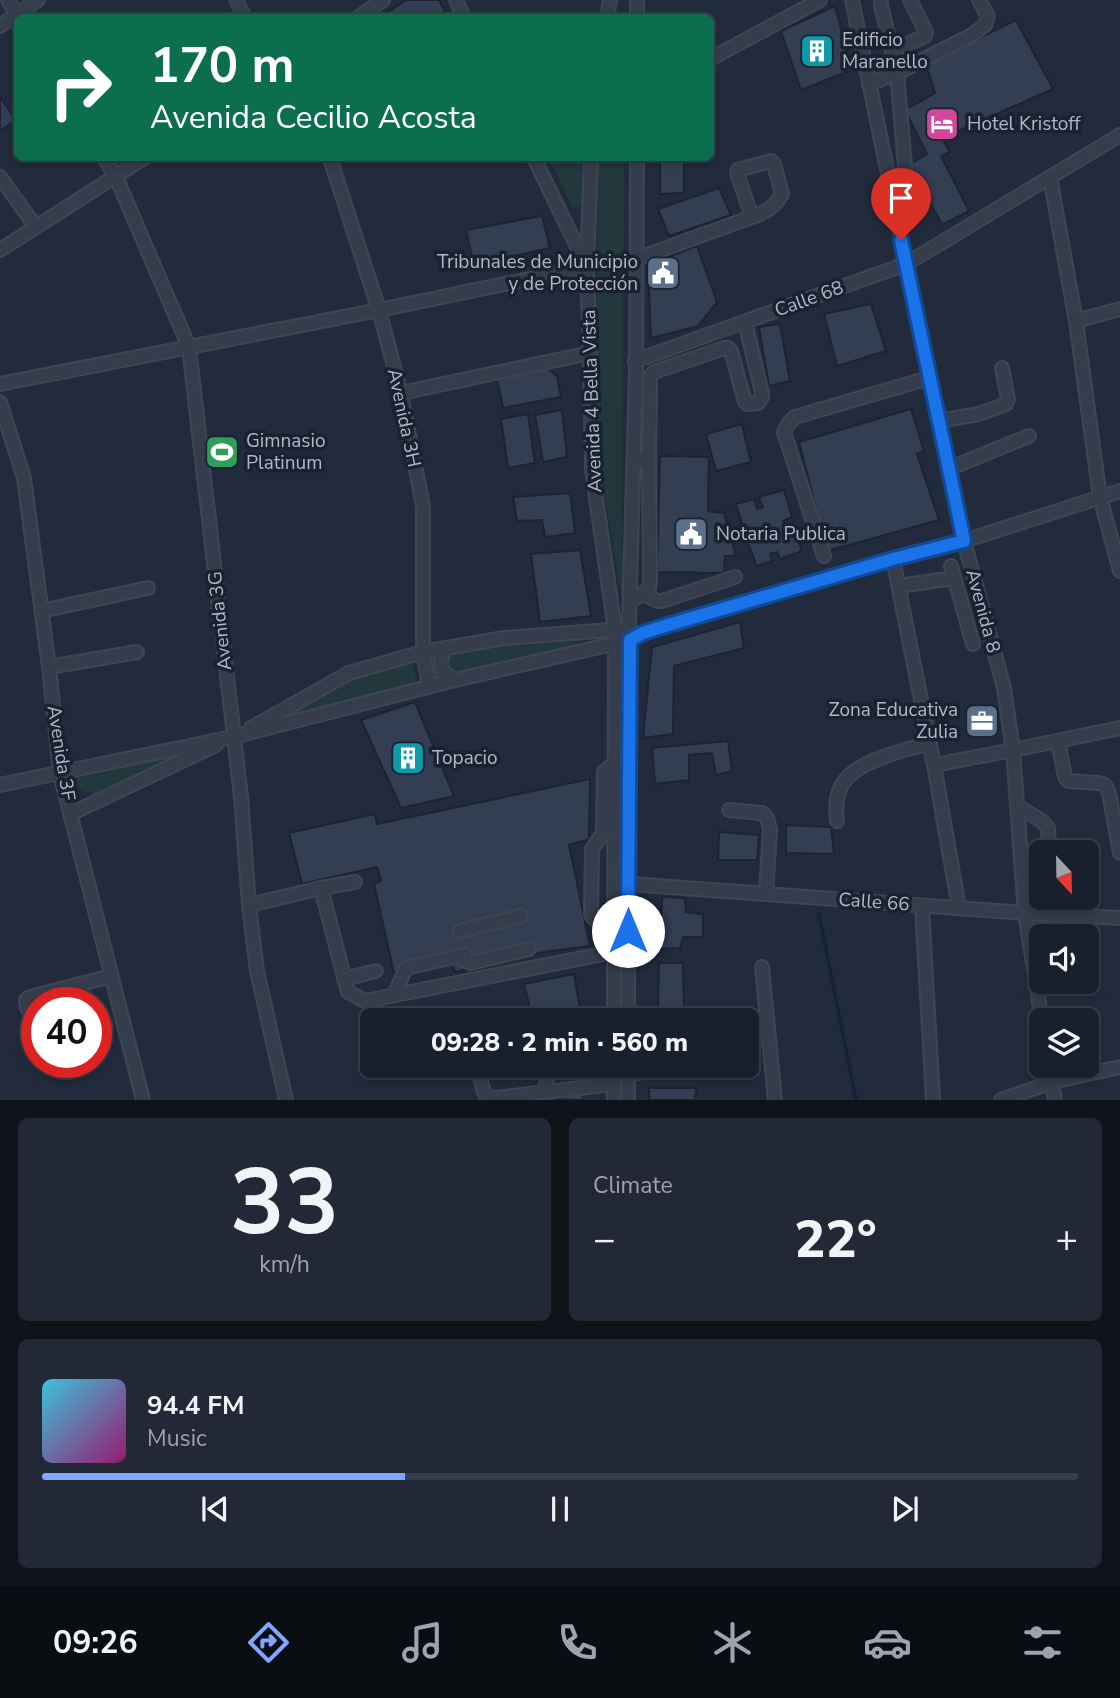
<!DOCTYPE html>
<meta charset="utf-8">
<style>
:root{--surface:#19202d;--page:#222835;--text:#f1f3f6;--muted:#9fa3aa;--line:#373e49;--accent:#80a7fd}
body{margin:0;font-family:"Nunito Sans",sans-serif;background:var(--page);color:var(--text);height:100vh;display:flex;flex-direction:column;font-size:26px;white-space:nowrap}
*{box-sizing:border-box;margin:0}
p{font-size:23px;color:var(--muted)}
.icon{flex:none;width:38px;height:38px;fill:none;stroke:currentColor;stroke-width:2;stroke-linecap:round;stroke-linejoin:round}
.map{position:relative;height:1100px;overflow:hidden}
.drawer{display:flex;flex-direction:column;gap:18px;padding:18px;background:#0e1219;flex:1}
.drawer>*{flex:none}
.top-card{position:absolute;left:14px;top:14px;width:700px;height:147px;border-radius:10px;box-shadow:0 4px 10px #0003,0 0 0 2px var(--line);background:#0b6e4f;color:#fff;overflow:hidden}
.needle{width:46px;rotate:158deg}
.controls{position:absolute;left:1029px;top:840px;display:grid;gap:14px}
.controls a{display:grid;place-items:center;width:70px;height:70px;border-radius:10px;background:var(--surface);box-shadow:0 4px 10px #0003,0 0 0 2px var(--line);font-size:35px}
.speed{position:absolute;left:21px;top:987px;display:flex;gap:14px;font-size:35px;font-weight:700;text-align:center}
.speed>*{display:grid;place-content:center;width:91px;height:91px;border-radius:50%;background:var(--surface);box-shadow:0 4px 10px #0003,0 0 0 2px var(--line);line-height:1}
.speed .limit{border:10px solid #d22;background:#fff;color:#111}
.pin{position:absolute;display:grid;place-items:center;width:60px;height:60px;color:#fff;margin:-72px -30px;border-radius:50% 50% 50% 0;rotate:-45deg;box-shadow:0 0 7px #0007}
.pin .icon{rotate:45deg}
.me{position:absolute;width:77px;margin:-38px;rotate:0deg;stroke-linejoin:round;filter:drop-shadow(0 0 5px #0008)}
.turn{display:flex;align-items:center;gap:24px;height:147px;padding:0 21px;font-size:32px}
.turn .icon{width:91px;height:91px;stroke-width:2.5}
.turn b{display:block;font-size:49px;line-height:60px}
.big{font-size:52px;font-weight:800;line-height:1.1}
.drawer .widget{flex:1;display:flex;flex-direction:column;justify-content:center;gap:10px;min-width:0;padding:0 24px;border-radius:10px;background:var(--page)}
.drawer .dial{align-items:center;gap:0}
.dial b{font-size:91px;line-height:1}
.song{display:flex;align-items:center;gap:21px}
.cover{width:84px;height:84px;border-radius:10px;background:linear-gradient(135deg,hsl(190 70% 55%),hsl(320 70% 35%))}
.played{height:7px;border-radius:4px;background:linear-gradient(90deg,var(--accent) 35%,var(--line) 35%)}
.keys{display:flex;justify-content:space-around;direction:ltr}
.heat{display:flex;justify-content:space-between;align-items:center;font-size:38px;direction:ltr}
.drawer .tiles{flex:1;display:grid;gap:18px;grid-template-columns:1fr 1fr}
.widget:last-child{grid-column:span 2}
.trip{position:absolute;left:360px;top:1008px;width:399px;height:70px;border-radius:10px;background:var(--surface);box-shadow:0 4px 10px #0003,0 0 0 2px var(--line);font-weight:800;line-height:70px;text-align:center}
.tabs{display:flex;height:112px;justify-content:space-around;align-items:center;background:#0a0d12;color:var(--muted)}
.tabs .icon{width:49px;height:49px}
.tabs .on{color:var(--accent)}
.tabs b{font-size:32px;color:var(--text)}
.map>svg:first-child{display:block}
</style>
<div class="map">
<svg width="1120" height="1100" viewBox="0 0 1120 1100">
<rect width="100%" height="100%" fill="#212b3c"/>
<g fill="#23383d">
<polygon points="549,158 582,158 582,205 573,209"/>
<polygon points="598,158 624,158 622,598 609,522 598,440 597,255"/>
<polygon points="592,637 558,650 457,675 446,669 444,660 450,651"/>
<polygon points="412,660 417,683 280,717 351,678"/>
<polygon points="193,749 97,794 82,791 76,784 77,777 83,773"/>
</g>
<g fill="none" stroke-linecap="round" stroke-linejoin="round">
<polyline stroke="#14213a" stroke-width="3.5" points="819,914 856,1100"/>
</g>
<g fill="#333e53" stroke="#1c2433" stroke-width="2">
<polygon points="406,0 439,0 448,18 379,18"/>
<polygon points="835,6 852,70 801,90 781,31"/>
<polygon points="1016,20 1053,89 942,138 950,152 941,156 969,211 942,225 910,164 927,154 905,110 935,93 926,64"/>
<polygon points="0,97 16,120 0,131"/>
<polygon points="660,158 684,158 684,193 660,194"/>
<polygon points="719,188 731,215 669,236 658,209"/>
<polygon points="542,216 550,248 474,265 466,230"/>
<polygon points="697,246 717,302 698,326 651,338 648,265"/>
<polygon points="871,304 886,351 837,366 824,314"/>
<polygon points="780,324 790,381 769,386 759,327"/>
<polygon points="546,367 557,376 561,397 503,408 497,378"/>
<polygon points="911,409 924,451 917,454 939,520 827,551 799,442"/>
<polygon points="562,410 567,457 543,462 535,415"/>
<polygon points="528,414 535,463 508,468 501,419"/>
<polygon points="742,424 751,462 716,471 706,434"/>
<polygon points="660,456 709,457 708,511 724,513 736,556 725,556 724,573 657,572"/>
<polygon points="784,490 792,517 783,521 786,533 794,529 802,551 780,559 777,552 770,554 772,561 757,566 747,541 755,539 751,528 744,530 736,504 754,499 757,509 763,507 759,497"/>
<polygon points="570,493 575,533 545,537 542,520 517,521 513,497"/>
<polygon points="580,550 591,616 540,622 531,554"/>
<polygon points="740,622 744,648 674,666 673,734 643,738 652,647"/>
<polygon points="415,702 454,796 401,808 361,720"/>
<polygon points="728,741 732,771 716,775 712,753 689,755 689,780 655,784 652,748"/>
<polygon points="590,779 589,839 569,845 590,946 544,952 455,972 452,964 394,973 374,884 381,881 377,867 302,884 289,833 375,814 377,824"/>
<polygon points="786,825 831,827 834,854 786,853"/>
<polygon points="719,832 759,835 757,860 718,860"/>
<polygon points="662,897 685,898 686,912 703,914 703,937 683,937 680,948 660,949"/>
<polygon points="659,963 683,963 684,1014 658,1012"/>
<polygon points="574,974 582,1020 533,1020 524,984"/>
<polygon points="459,1014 461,1020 427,1020"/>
<polygon points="436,1066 469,1066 438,1072"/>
<polygon points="649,1088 696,1088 695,1100 649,1100"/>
<polygon points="583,1093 584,1100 554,1100"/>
</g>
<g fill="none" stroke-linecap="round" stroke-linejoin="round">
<g stroke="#3e4655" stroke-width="16">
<g id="minor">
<polyline points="8,0 20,18"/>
<polyline points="236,0 245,18"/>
<polyline points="456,0 464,18"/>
<polyline points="852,0 964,541 1004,688 1013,750 1025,913 1042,1020"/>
<polyline points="881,0 881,5 897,73 906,177 892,194"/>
<polyline points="357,18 383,0"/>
<polyline points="607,18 610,0"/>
<polyline points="637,18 637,0"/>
<polyline points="0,26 38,0"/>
<polyline points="892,51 925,36 926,32 910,0"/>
<polyline points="710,59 820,0"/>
<polyline points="869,84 897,73 972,35 985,25 988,16 979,0"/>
<polyline points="104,158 116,177 189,347 241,797 249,905 257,971 286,1100"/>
<polyline points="330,158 379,310 401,393 423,506 423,652 429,686"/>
<polyline points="591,158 587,267 590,353 592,470 615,630 614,1020"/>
<polyline points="0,177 36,227"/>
<polyline points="1050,177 1076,321 1100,497 1120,571"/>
<polyline points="0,250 144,158"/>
<path d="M636 259 752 217C766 212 775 207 782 194L774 164 771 161 738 170 737 173 752 217"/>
<polyline points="1076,321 1120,309"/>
<polyline points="635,361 906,264 1120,135"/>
<polyline points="0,384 379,310 587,267 534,158"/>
<polyline points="401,393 590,353"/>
<polyline points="0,402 24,478 49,667 60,773 143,1100"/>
<polyline points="938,421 979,414 1006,404 1008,399 1002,368"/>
<polyline points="634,460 649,460 650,377 654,372 724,348 728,348 731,351 745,402 748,404 758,403 762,397 762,393 745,322"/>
<polyline points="948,469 1029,436"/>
<polyline points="824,556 784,432 788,424 795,417 929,378"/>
<polyline points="893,559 934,765 959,908"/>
<polyline points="951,566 973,644"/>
<polyline points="899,586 954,578"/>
<polyline points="643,594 658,601 662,601 735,577"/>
<polyline points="630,602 649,589 650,582 649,460"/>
<polyline points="41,611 148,588"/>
<path d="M447 648C440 656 440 662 443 672L455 680"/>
<polyline points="49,667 137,652"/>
<polyline points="251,728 349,673 423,652 504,638 623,629"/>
<polyline points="1058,741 1065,777 1068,781 1099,783 1105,785 1109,793 1120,853"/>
<polyline points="934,765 1013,750 1120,728"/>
<polyline points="0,785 233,737 455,680 630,640 643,633 893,559 964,541 1120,491"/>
<polyline points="1017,806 1042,821 1048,828 1049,852"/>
<polyline points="729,810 762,813 767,818 770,829 766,894"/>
<polyline points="70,814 216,745"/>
<path d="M837 821C835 806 836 790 847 778 861 761 908 748 930 744"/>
<polyline points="629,884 1025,913 1120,918"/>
<polyline points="321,888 355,882"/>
<polyline points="1052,898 1053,915"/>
<polyline points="249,905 321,888 348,992 365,1001 613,952"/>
<polyline points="922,906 933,1100"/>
<polyline points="460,931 521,916"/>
<polyline points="613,938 591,915 592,849 603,833 604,772 614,763"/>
<polyline points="762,967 775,1100"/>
<polyline points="344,979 376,971"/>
<polyline points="394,995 406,968 413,966 465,955 466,961 470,963 529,949"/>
<polyline points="27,1008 26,1000 30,997 111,976"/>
<polyline points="628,1020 629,621 636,373 637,158"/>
<polyline points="477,1066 483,1089 486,1096 496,1098 614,1084"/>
<polyline points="614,1066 614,1100"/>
<polyline points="1049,1066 1055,1100"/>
<polyline points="628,1074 695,1066"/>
<polyline points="545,1092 548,1071 552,1066"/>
<polyline points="628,1100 628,1068"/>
<polyline points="1001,1100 1052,1082 1120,1067"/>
</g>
</g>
<use href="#minor" stroke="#353d4c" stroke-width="12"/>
</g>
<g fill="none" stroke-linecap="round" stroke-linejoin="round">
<g stroke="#114b97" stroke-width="18">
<polyline id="route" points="628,931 630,640 643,633 668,625 893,559 964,541 901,240"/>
</g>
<use href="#route" stroke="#1a73e8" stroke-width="12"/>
</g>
<defs>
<g id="building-square" transform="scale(1.75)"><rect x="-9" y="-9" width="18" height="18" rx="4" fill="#0f9aa8" stroke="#1a2231"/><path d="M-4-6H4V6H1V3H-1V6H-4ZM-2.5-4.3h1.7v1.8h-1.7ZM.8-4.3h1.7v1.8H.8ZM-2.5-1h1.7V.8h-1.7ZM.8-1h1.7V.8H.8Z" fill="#fff"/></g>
<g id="hotel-square" transform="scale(1.75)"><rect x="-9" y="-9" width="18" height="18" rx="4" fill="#d1479c" stroke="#1a2231"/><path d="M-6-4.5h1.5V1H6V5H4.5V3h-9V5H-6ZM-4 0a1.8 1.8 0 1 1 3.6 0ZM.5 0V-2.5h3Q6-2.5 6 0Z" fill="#fff"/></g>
<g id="civic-square" transform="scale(1.75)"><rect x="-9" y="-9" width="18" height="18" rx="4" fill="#5c6f8a" stroke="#1a2231"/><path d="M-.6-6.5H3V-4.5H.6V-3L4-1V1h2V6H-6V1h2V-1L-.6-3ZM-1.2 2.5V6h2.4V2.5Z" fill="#fff"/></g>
<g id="stadium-square" transform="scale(1.75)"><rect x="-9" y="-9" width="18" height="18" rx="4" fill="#2e9e5b" stroke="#1a2231"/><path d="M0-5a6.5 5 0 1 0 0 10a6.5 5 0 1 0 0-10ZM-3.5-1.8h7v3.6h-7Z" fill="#fff"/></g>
<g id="office-square" transform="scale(1.75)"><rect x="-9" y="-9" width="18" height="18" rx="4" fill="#5c6f8a" stroke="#1a2231"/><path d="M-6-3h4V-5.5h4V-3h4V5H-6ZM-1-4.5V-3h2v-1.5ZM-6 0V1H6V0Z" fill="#fff"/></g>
</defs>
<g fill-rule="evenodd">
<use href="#building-square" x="817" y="51"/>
<use href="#hotel-square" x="942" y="124"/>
<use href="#civic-square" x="663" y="273"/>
<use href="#stadium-square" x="222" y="452"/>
<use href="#civic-square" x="691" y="534"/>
<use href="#office-square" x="982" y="721"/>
<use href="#building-square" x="408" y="758"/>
</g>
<g text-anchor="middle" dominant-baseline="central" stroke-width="7" stroke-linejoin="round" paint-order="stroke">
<g font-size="19" fill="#b0b8c8" stroke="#1a2231" text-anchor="start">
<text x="842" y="40">Edificio<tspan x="842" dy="22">Maranello</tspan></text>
<text x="967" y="124">Hotel Kristoff</text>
<text x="638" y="262" text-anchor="end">Tribunales de Municipio<tspan x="638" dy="22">y de Protección</tspan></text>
<text x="246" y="441">Gimnasio<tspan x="246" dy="22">Platinum</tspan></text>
<text x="716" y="534">Notaria Publica</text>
<text x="958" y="710" text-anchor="end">Zona Educativa<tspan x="958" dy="22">Zulia</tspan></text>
<text x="432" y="758">Topacio</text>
</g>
<g font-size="19" fill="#b0b8c8" stroke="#1a2231">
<text transform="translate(809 299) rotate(-20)">Calle 68</text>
<text transform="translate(592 401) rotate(-92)">Avenida 4 Bella Vista</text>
<text transform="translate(404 418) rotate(78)">Avenida 3H</text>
<text transform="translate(983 611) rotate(75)">Avenida 8</text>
<text transform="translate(220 621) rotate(-96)">Avenida 3G</text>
<text transform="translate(61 753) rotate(81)">Avenida 3F</text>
<text transform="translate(874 902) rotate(4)">Calle 66</text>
</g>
</g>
</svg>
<div class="controls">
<a><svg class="needle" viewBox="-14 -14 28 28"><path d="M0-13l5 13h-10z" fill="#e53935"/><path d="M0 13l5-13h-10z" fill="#9fa3aa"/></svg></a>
<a><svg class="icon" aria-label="sound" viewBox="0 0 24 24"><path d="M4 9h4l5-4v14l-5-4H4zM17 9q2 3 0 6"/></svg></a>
<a><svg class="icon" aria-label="layers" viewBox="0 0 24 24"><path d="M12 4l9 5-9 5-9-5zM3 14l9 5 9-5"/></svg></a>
</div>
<div class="speed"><div class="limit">40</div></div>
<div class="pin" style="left:901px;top:240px;background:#d93025"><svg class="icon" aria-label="arrive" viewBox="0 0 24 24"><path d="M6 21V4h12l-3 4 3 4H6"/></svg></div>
<svg class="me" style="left:628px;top:931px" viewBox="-20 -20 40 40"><circle r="19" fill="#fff"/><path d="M0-13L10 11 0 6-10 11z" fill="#1a73e8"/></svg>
<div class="trip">09:28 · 2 min · 560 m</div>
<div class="top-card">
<div class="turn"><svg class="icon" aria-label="right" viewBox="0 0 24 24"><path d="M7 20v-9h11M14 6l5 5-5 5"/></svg><div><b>170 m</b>Avenida Cecilio Acosta</div></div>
</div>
</div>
<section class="drawer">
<div class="tiles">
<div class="widget dial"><b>33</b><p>km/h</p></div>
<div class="widget"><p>Climate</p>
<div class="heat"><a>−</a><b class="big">22°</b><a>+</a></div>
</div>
<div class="widget">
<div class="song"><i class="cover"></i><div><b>94.4 FM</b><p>Music</p></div></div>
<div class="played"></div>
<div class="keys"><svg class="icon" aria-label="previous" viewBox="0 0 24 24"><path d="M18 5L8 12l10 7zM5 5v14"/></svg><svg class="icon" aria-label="pause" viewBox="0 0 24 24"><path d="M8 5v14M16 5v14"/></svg><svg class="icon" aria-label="next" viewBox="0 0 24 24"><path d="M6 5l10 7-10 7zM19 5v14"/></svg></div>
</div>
</div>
</section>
<nav class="tabs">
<b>09:26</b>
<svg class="icon on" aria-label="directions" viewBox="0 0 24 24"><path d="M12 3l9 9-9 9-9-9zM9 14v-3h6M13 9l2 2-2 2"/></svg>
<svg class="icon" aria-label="music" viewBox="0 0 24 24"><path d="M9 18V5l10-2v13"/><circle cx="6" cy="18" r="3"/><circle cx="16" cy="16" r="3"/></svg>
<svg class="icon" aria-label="phone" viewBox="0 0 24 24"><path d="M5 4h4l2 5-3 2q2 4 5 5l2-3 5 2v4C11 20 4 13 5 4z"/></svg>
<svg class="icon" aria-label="climate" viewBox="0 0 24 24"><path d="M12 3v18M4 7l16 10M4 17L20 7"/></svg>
<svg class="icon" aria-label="car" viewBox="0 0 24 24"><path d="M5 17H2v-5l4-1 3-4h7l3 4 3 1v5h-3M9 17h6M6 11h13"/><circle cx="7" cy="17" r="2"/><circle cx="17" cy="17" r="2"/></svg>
<svg class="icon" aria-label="filters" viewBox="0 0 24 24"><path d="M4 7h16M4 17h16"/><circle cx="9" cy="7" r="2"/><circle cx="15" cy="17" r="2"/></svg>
</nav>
